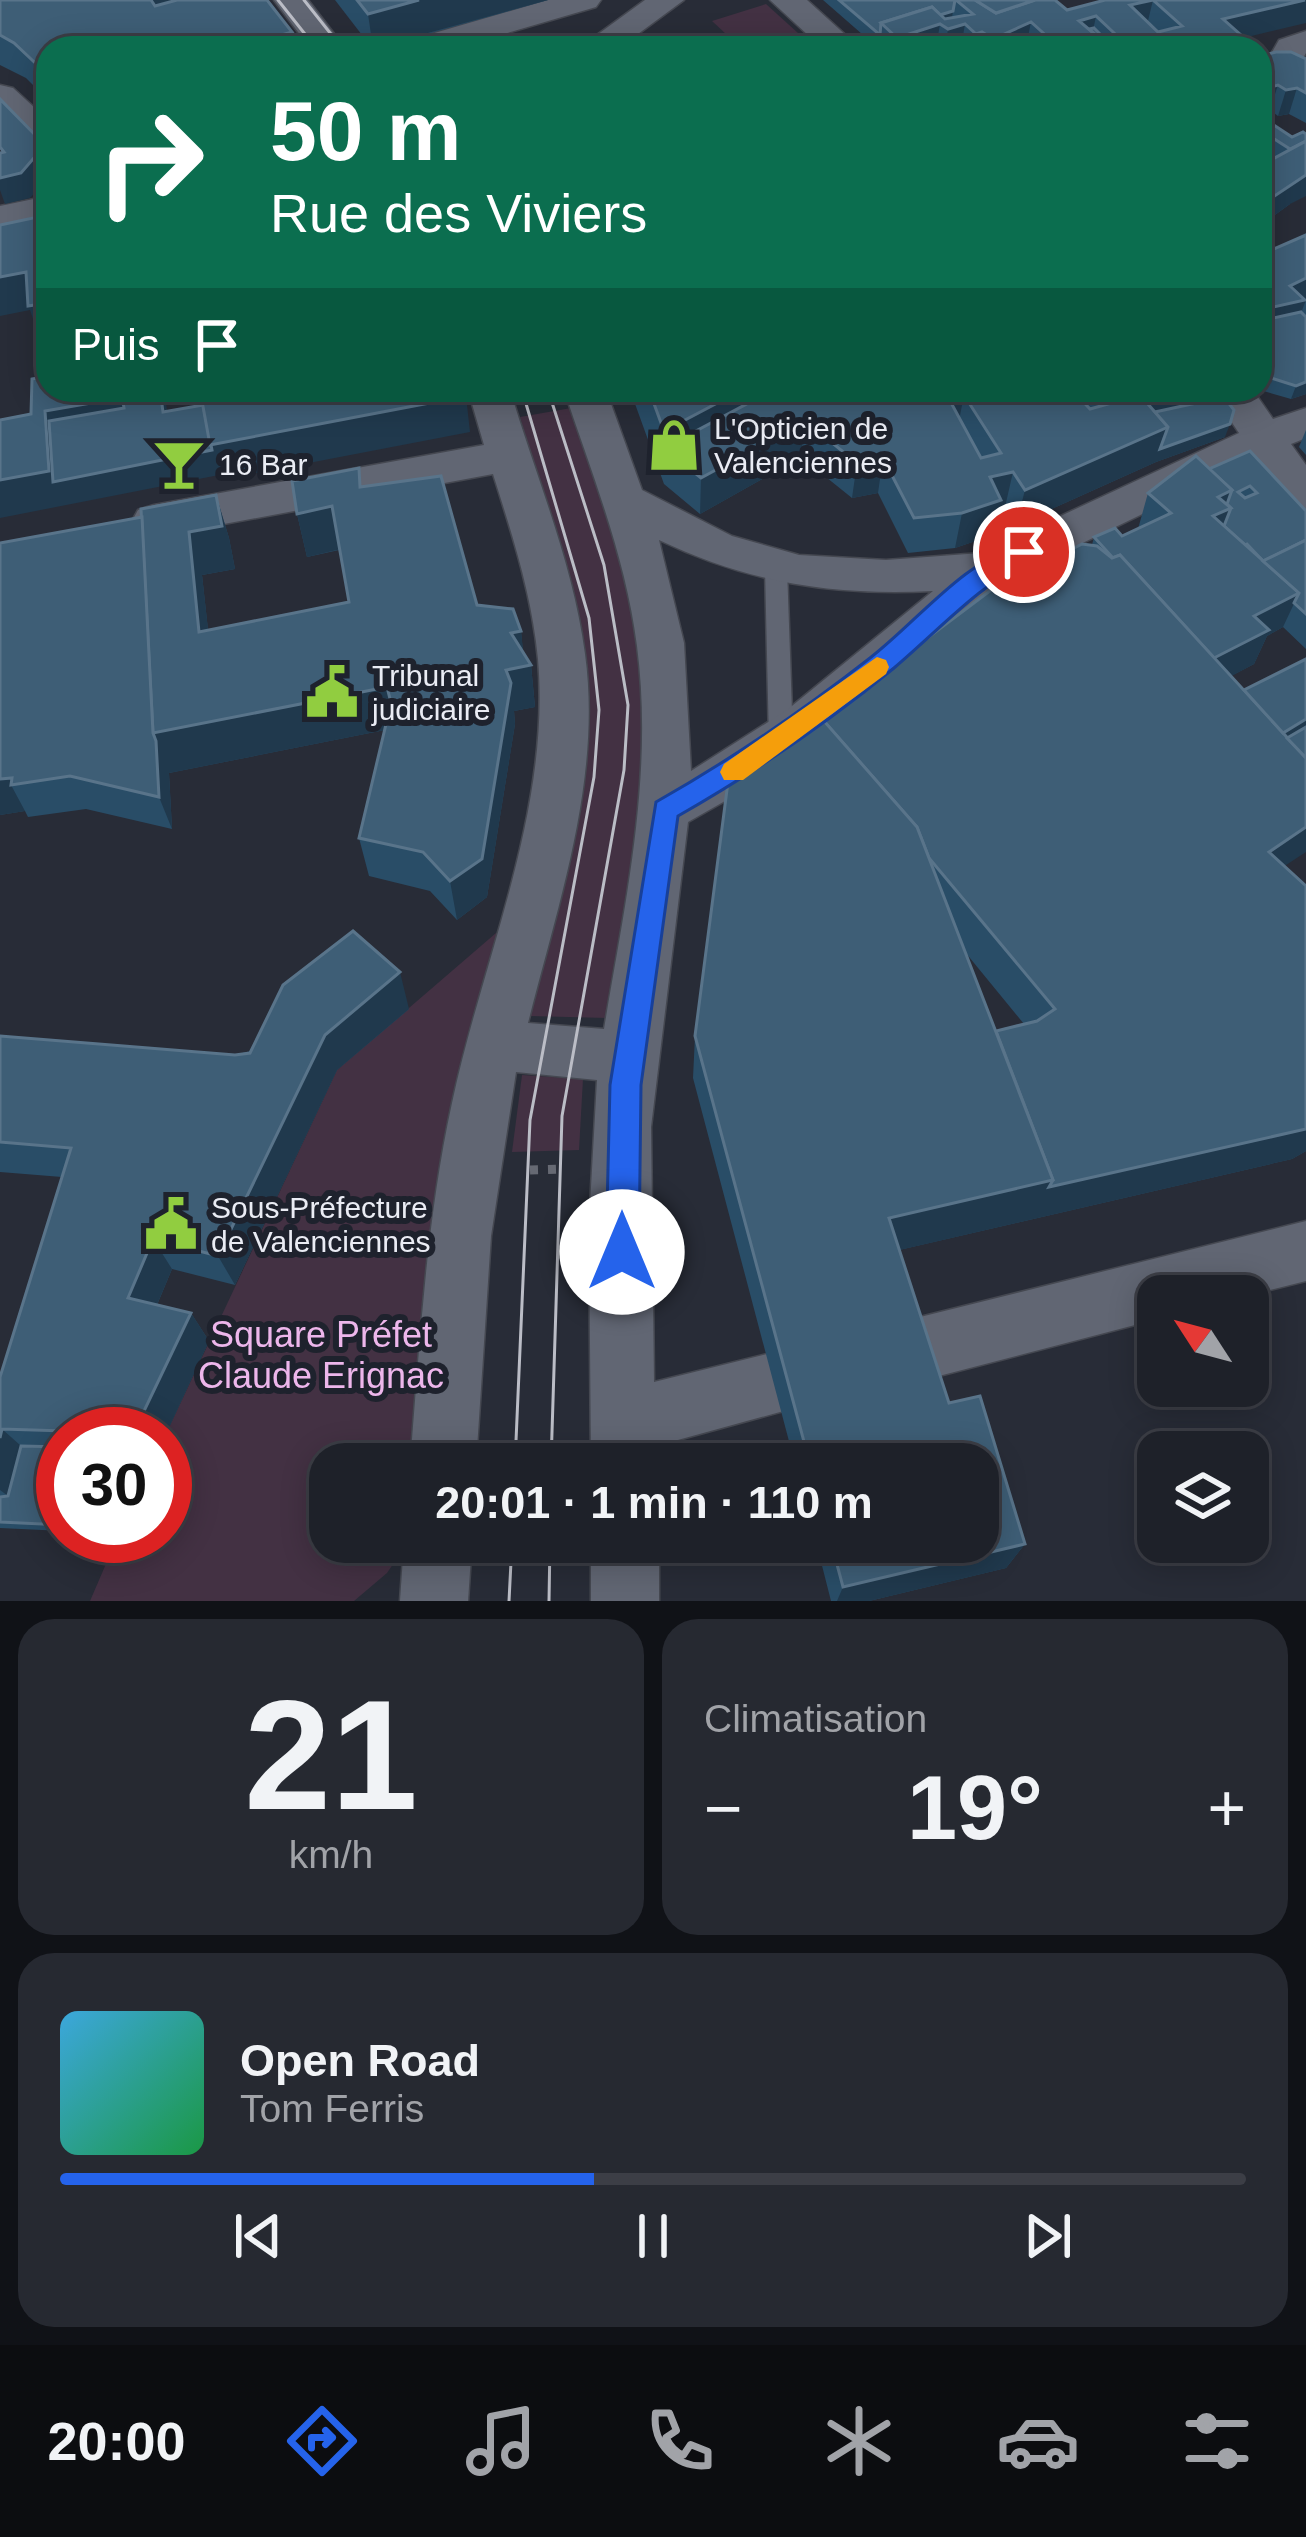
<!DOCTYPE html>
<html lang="fr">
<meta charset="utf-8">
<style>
:root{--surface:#1e2129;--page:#262931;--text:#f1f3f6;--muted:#a1a3a8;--line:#3c3e46;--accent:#2563eb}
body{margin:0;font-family:Helvetica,sans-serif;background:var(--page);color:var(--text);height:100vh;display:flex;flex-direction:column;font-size:45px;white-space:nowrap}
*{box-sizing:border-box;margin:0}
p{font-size:39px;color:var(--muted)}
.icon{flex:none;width:66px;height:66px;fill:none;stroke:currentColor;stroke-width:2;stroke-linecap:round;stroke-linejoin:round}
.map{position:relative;height:1601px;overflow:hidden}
.details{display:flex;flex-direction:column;gap:18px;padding:18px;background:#101217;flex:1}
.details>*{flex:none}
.top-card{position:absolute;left:36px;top:36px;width:1236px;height:366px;border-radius:36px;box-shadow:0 6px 30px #0003,0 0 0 3px var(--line);background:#0b6e4f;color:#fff;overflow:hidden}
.needle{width:78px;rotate:306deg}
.buttons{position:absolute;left:1137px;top:1275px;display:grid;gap:24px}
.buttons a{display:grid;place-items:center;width:132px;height:132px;border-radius:24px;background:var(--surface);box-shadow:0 6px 30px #0003,0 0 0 3px var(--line);font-size:60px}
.speed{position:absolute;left:36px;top:1407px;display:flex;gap:24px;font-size:60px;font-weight:700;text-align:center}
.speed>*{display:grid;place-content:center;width:156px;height:156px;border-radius:50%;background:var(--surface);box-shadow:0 6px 30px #0003,0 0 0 3px var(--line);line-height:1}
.speed .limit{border:18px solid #d22;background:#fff;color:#111}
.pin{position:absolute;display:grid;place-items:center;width:102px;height:102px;color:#fff;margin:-51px;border:6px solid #fff;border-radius:50%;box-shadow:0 3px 12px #0007}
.me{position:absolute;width:132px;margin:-66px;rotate:0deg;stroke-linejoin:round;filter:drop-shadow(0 0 9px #0008)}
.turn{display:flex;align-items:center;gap:42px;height:252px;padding:0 36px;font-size:54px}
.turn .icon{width:156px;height:156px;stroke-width:2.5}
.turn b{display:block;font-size:84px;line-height:102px}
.then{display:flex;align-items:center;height:114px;padding:0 36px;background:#0003;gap:24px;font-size:45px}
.big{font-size:90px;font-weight:800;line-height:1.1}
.details .card{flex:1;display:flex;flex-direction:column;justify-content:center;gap:18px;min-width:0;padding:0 42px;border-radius:36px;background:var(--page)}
.details .dial{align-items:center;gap:0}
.dial b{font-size:156px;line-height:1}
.song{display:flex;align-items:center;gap:36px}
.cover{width:144px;height:144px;border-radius:18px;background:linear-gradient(135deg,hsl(200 70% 55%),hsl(140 70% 35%))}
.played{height:12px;border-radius:6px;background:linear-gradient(90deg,var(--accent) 45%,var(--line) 45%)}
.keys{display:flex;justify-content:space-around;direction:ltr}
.heat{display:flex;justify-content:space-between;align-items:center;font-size:66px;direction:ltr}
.details .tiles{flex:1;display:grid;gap:18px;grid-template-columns:1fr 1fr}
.card:last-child{grid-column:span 2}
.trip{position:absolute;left:309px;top:1443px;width:690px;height:120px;border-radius:36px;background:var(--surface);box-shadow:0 6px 30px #0003,0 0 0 3px var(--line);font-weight:800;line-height:120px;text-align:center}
.dock{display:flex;height:192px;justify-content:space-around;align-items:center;background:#0c0d10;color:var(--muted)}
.dock .icon{width:84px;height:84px}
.dock .on{color:var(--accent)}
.dock b{font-size:54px;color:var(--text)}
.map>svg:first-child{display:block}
</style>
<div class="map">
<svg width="1306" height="1601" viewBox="0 0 1306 1601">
<rect width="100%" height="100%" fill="#282c37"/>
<g fill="#433143">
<polygon points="766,4 798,33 741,48 712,21"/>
<polygon points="577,407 633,592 650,791 607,1018 530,1016 571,597 520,417"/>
<polygon points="496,933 508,938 440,1164 424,1464 330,1464 330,1542 408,1542 387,1573 354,1601 90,1601 118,1536 165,1536 165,1436 337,1070"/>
<polygon points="522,1075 583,1079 579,1150 512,1152"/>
</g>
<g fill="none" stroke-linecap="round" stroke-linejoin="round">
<g stroke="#454851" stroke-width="3">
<polygon id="lane" points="776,560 787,568 793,741 781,750 769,741 765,568"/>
</g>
<g stroke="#454851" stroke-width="3">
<g id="street">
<polygon points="274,0 308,0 345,48 310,48"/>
<polygon points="548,0 601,0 596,7 456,48 402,48 407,41"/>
<polygon points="645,0 684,0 619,48 579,48"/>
<polygon points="770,0 807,0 860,48 822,48"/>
<polygon points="1306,31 1306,53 1297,68 1260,78 1260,57 1271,54 1279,40"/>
<polygon points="0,85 13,88 48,120 48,150 35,147 0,115"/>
<polygon points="48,196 48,218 0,230 0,206"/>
<path d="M468 390H510C536 477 573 563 585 654 602 778 558 904 528 1023L604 1029C625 903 654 775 637 646 626 558 592 474 564 390H606L642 490 732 536 799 555 886 560 981 553 1239 433 1210 390H1253L1273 419 1306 408V438L1291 444 1306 465V514L1290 509 1256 459 1004 581 902 674 821 738 762 780 688 822 651 1127 654 1382 775 1352 798 1361 807 1384 798 1407 656 1446 657 1464H591L589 1223 597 1080 516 1072 491 1236 476 1464H410C420 1343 426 1222 452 1103 483 957 551 811 538 659 532 595 512 534 493 474L154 537 138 532 132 521 138 510 154 505 484 445ZM659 540C749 583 834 596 933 591L787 710 691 771 684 643Z"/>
<polygon points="1306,1221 1306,1281 1246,1296 1158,1296 1158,1319 908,1384 886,1374 876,1352 886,1330 908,1320"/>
<polygon points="404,1542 472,1542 468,1601 400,1601"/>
<rect x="591" y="1542" width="68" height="59"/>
</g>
</g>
<polyline stroke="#666973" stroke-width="9" stroke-dasharray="8 10" stroke-linecap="butt" points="530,1170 563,1169"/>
<use href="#lane" fill="#616673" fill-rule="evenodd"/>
<use href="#street" fill="#616673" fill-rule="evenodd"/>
<g stroke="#bbbdc6" stroke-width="3">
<polyline points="278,0 316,48"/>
<polyline points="304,0 342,48"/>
<polyline points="548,390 604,565 628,705 624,770 562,1116 551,1464"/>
<polyline points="515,1464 530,1120 594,777 599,710 589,618 522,390"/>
<polyline points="509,1601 512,1542"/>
<polyline points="549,1601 550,1542"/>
</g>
</g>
<g fill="#294d67" fill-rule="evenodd">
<polygon points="0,0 48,48 48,100 26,78 0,65"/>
<polygon points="335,0 548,0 378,48 372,48"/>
<polygon points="823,0 1055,0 1067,10 1105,0 1306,0 1239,39 1237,48 878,48"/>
<polygon points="1260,56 1306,59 1306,123 1289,114 1278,116 1270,110 1260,113"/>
<polygon points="1260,116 1292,137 1290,204 1264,223 1260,219 1260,160 1269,161 1276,157 1260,146"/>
<polygon points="1306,235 1306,394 1291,399 1260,390 1260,255"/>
<polygon points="630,390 1226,390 1224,397 1225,437 1156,462 1016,525 1005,507 999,509 993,535 955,548 908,553 878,493 852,498 801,457 700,514 664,484"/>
<polygon points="1306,430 1306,455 1299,447"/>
<path d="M1209 469 1306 511V649L1283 627 1267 636 1254 664 1231 676 1284 866 1306 886V1151L1292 1159 899 1250 949 1403 1025 1544 1006 1568 869 1601H831L816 1542H978V1464H795L693 1078 695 1036 773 747 821 718 1053 559 1092 545 1094 537 1122 536 1138 529 1148 493ZM965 952 1024 1024 996 1031Z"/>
<polygon points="362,486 477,605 521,631 523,653 531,665 535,707 514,711 515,724 487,897 457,920 430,891 369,876 359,838 385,730 169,773 172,829 86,809 28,817 25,811 0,815 0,543 142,517 216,495 229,538 235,569 202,575 208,630 349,602 339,550 307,557 297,514"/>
<polygon points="409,1009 337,1070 235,1285 172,1269 157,1305 191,1313 209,1341 165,1436 165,1434 63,1434 63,1531 0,1528 0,1377 62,1177 0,1172 0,1036 235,1055"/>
</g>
<g fill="#20394d">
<polygon points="141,0 182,0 144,13"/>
<polygon points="419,0 548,0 373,48 368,14"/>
<polygon points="1153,0 1147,25 1130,5"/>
<polygon points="1306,0 1306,23 1239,39 1237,48 1193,48 1223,19"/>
<polygon points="953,11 951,24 940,24 936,48 896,48 897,38 890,31"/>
<polygon points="1096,16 1091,41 1079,21"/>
<polygon points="1031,22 1026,47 992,48 993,39"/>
<polygon points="965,24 961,48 945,48 948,29"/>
<polygon points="292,32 295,48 236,48"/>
<polygon points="982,32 980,48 973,48 976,34"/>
<polygon points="1278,85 1270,110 1260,113 1260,90"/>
<polygon points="1297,88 1289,114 1278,116 1286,90"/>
<polygon points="45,145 48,153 48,178 30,198 5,204 0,190 0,178"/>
<polygon points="1306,175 1306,196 1290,204 1264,223 1273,197"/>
<polygon points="26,272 48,303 48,341 41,342 30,310 0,316 0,277"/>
<polygon points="1306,278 1306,300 1296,326 1260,334 1260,310 1290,286"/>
<polygon points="1306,382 1306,394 1291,399 1296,386"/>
<polygon points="119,390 126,390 132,433 204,405 466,396 470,432 220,480 219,475 0,518 0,480 45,411"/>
<polygon points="160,390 164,390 171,437 163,412"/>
<polygon points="736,390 770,390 769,394 664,448 664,431"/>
<polygon points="1020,390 1080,390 1077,400 1014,414"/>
<polygon points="1203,390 1226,390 1219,410 1142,427 1110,411"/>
<polygon points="964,395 957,431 949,399"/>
<polygon points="805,421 801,457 700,514 701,478"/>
<polygon points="1230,424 1225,437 1156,462 1016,525 1025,490 1168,427"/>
<polygon points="883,458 878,493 852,498 857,463"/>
<polygon points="1013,472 1005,507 999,509 993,535 955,548 962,513 990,477"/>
<polygon points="1232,490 1231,508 1217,543 1205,538 1218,497"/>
<polygon points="216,495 229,538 235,569 202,575 213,674 199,632 189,532"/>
<polygon points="332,506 341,549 307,557 297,514"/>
<polygon points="1299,593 1283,627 1267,636 1254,664 1194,696 1208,662 1254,616"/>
<polygon points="521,631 525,667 531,665 535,707 514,711 515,724 487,897 457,920 450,881 506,670 511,633"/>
<polygon points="387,687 395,728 169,773 172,829 159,797 153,733"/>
<polygon points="1306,719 1306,735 1268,742"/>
<polygon points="12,778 11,785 25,811 0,815 0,779"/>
<polygon points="1306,827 1306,852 1248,890 1269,852"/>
<polygon points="400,972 409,1009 337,1070 235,1285 218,1256 325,1035"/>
<polygon points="1306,1129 1306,1151 1292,1159 878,1255 889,1218 1053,1180"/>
<polygon points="153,1239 172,1269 148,1326 128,1298"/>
<polygon points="191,1313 209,1341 165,1436 165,1434 133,1434"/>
<polygon points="2,1429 29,1453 16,1502 0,1490 0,1438"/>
<polygon points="1025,1544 1006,1568 869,1601 837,1601 843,1587"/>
</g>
<g fill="#3e5e76" stroke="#59748a" stroke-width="3" fill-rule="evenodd">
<polygon points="0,0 151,0 155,6 177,0 267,0 292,32 236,48 48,48 48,75 14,43 0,35"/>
<polygon points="357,0 419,0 368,14"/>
<polygon points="839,0 955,0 953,11 940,15 932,7 881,23 880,35"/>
<polygon points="956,0 975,0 996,13 1035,0 1055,0 1067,10 1105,0 1153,0 1130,5 1158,32 1182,26 1153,0 1305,0 1223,19 1241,35 1193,48 1130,48 1096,16 1079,21 1104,42 1086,48 1060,48 1031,22 993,39 982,32 976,34 965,24 948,29 940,24 897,38 881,23 932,7 945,19 973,14"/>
<polygon points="975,0 1035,0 996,13"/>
<polygon points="1094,28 1114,48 1094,48 1092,46 1104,42 1089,29"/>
<polygon points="938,37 946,42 963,37 974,46 980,44 987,48 901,48"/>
<polygon points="1276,52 1291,52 1306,59 1306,93 1297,88 1286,90 1278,85 1260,90 1260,56"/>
<polygon points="0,99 45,145 21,173 0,178 0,153 4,152 0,147"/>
<polygon points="1260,116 1292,137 1303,132 1306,134 1306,141 1290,149 1260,130"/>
<polygon points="1306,141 1306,175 1273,197 1260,188 1260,166"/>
<polygon points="47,215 48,303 28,306 26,272 0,277 0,225"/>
<polygon points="1306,235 1306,278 1290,286 1305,300 1260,310 1260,255"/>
<polygon points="1301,312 1306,317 1306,382 1296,386 1265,376 1260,369 1260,321"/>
<polygon points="48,376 48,390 119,390 120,398 45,411 49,471 0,480 0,420 31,414 32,379"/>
<polygon points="121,390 160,390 163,412 203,405 212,450 53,482 49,421 124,408"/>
<polygon points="200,390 464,390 466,396 210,445"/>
<polygon points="649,390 742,390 664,431"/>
<path d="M773 390H1032L1040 401 1074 392 1090 409 1140 395 1168 427 1025 490 1013 472 990 477 1001 500 962 513 914 518 883 458 857 463 805 421 701 478 664 448ZM964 395 1001 453 981 458 949 399Z"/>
<polygon points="1096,390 1203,390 1146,403 1140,395 1106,404"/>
<polygon points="1224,397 1234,410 1230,424 1160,449 1168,427 1155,412"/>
<path d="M1250 451 1306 511V540L1263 561 1247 544 1245 545 1224 526 1231 508 1227 504 1232 490 1209 469ZM1250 486 1257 493 1245 498 1238 492Z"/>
<polygon points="1196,456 1232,490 1218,497 1231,508 1213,516 1299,593 1254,616 1269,630 1214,658 1120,555 1113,558 1094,537 1115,528 1122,536 1171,513 1148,493"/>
<polygon points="359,468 360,487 441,476 477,605 513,609 521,631 511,633 531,665 506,670 511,683 482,859 450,881 423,852 359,838 391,703 387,687 153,733 141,509 216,495 222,526 189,532 199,632 349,602 332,506 297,514 292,481"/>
<polygon points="142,517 153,733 156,741 159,797 70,776 11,785 12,778 0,779 0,543"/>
<polygon points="1306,540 1306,614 1294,603 1299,593 1263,561"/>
<polygon points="1082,544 1097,546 1112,558 1120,555 1306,758 1306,827 1269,852 1306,886 1306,1129 1049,1187 1053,1180 996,1031 1037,1021 1055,1009 929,858 917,827 821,718 1023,566 1047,553 1053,559"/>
<polygon points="1306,659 1306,719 1283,733 1244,690"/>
<polygon points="817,713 917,827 1053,1180 889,1218 949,1403 980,1396 1025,1544 843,1587 831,1542 978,1542 978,1464 810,1464 695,1036 728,782 777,753 773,747"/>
<polygon points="1306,727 1306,758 1287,738"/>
<polygon points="353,931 400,972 325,1035 218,1256 153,1239 128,1298 191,1313 133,1434 72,1434 65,1431 2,1429 0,1438 0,1377 71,1148 0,1142 0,1036 235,1055 250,1053 283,985"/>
<polygon points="21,1446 63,1447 62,1525 0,1522 0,1497 8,1496"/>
</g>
<path fill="#2563eb" stroke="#184099" stroke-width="3" d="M1024 543 1033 545V558C979 585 940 629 894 668 826 724 755 772 678 816L641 1085 639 1252 634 1263 622 1268 611 1263 606 1252 610 1085 656 802C732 759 801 712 870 658 920 619 962 562 1024 543Z"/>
<polygon fill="#f59e0b" points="877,657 886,660 889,667 886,674 743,780 724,780 720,772 724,764"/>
<defs>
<g id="shop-bare" transform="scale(4.14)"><path d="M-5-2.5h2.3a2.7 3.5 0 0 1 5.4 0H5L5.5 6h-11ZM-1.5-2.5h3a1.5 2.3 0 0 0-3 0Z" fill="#91cd40" stroke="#1e222d" stroke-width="2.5" paint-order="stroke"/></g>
<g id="bar-bare" transform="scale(4.14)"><path d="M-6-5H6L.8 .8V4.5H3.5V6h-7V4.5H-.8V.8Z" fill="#91cd40" stroke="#1e222d" stroke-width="2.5" paint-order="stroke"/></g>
<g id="civic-bare" transform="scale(4.14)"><path d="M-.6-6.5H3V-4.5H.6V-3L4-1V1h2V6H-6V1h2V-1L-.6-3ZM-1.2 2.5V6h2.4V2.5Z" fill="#91cd40" stroke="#1e222d" stroke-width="2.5" paint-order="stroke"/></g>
</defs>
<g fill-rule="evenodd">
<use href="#shop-bare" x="674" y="445"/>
<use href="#bar-bare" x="179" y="464"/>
<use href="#civic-bare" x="332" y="692"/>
<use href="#civic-bare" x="171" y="1224"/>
</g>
<g text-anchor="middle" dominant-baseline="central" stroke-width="12" stroke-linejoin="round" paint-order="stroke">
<g font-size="30" fill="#eaecf4" stroke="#1e222d" text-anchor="start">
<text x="714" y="428">L'Opticien de<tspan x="714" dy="34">Valenciennes</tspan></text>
<text x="219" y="464">16 Bar</text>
<text x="372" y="675">Tribunal<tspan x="372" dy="34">judiciaire</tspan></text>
<text x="211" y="1207">Sous-Préfecture<tspan x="211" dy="34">de Valenciennes</tspan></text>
</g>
<g font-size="36" fill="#edb6eb" stroke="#1e222d">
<text x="321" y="1334">Square Préfet<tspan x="321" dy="41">Claude Erignac</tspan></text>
</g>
</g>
</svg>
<div class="buttons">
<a><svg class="needle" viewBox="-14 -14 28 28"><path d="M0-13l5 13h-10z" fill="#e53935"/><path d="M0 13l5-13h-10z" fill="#a1a3a8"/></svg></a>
<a><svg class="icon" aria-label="layers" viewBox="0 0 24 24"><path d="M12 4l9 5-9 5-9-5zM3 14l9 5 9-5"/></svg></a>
</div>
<div class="speed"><div class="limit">30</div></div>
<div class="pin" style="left:1024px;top:552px;background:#d93025"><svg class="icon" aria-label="arrive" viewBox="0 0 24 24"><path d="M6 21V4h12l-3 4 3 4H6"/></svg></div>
<svg class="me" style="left:622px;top:1252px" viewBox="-20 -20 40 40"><circle r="19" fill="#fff"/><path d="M0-13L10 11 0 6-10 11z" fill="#2563eb"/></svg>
<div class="trip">20:01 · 1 min · 110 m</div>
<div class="top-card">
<div class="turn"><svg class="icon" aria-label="right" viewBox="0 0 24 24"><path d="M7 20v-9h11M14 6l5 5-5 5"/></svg><div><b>50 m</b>Rue des Viviers</div></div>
<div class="then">Puis<svg class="icon" aria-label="arrive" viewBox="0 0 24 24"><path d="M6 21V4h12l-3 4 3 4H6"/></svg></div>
</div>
</div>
<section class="details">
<div class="tiles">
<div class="card dial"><b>21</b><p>km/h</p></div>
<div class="card"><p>Climatisation</p>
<div class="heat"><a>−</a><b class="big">19°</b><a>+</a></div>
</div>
<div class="card">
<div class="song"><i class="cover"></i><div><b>Open Road</b><p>Tom Ferris</p></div></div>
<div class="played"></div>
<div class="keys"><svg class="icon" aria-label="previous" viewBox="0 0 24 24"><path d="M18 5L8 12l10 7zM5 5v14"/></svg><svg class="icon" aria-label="pause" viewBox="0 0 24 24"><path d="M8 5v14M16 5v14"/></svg><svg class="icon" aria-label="next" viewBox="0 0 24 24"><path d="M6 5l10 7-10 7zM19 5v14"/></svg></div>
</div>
</div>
</section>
<nav class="dock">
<b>20:00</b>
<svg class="icon on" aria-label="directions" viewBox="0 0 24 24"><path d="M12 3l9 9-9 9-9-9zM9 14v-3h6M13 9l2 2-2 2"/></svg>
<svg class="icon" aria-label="music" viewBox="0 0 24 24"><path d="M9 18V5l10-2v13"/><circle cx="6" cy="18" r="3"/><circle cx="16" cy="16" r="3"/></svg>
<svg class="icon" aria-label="phone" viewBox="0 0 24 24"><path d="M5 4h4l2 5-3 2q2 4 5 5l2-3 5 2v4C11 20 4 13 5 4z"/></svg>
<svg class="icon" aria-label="climate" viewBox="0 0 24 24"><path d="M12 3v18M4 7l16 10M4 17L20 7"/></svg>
<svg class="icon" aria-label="car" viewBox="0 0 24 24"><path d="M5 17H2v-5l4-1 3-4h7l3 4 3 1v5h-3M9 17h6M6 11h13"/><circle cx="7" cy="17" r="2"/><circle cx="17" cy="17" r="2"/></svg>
<svg class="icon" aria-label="filters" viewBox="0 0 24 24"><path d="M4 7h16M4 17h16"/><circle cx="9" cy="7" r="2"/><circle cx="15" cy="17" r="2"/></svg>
</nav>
